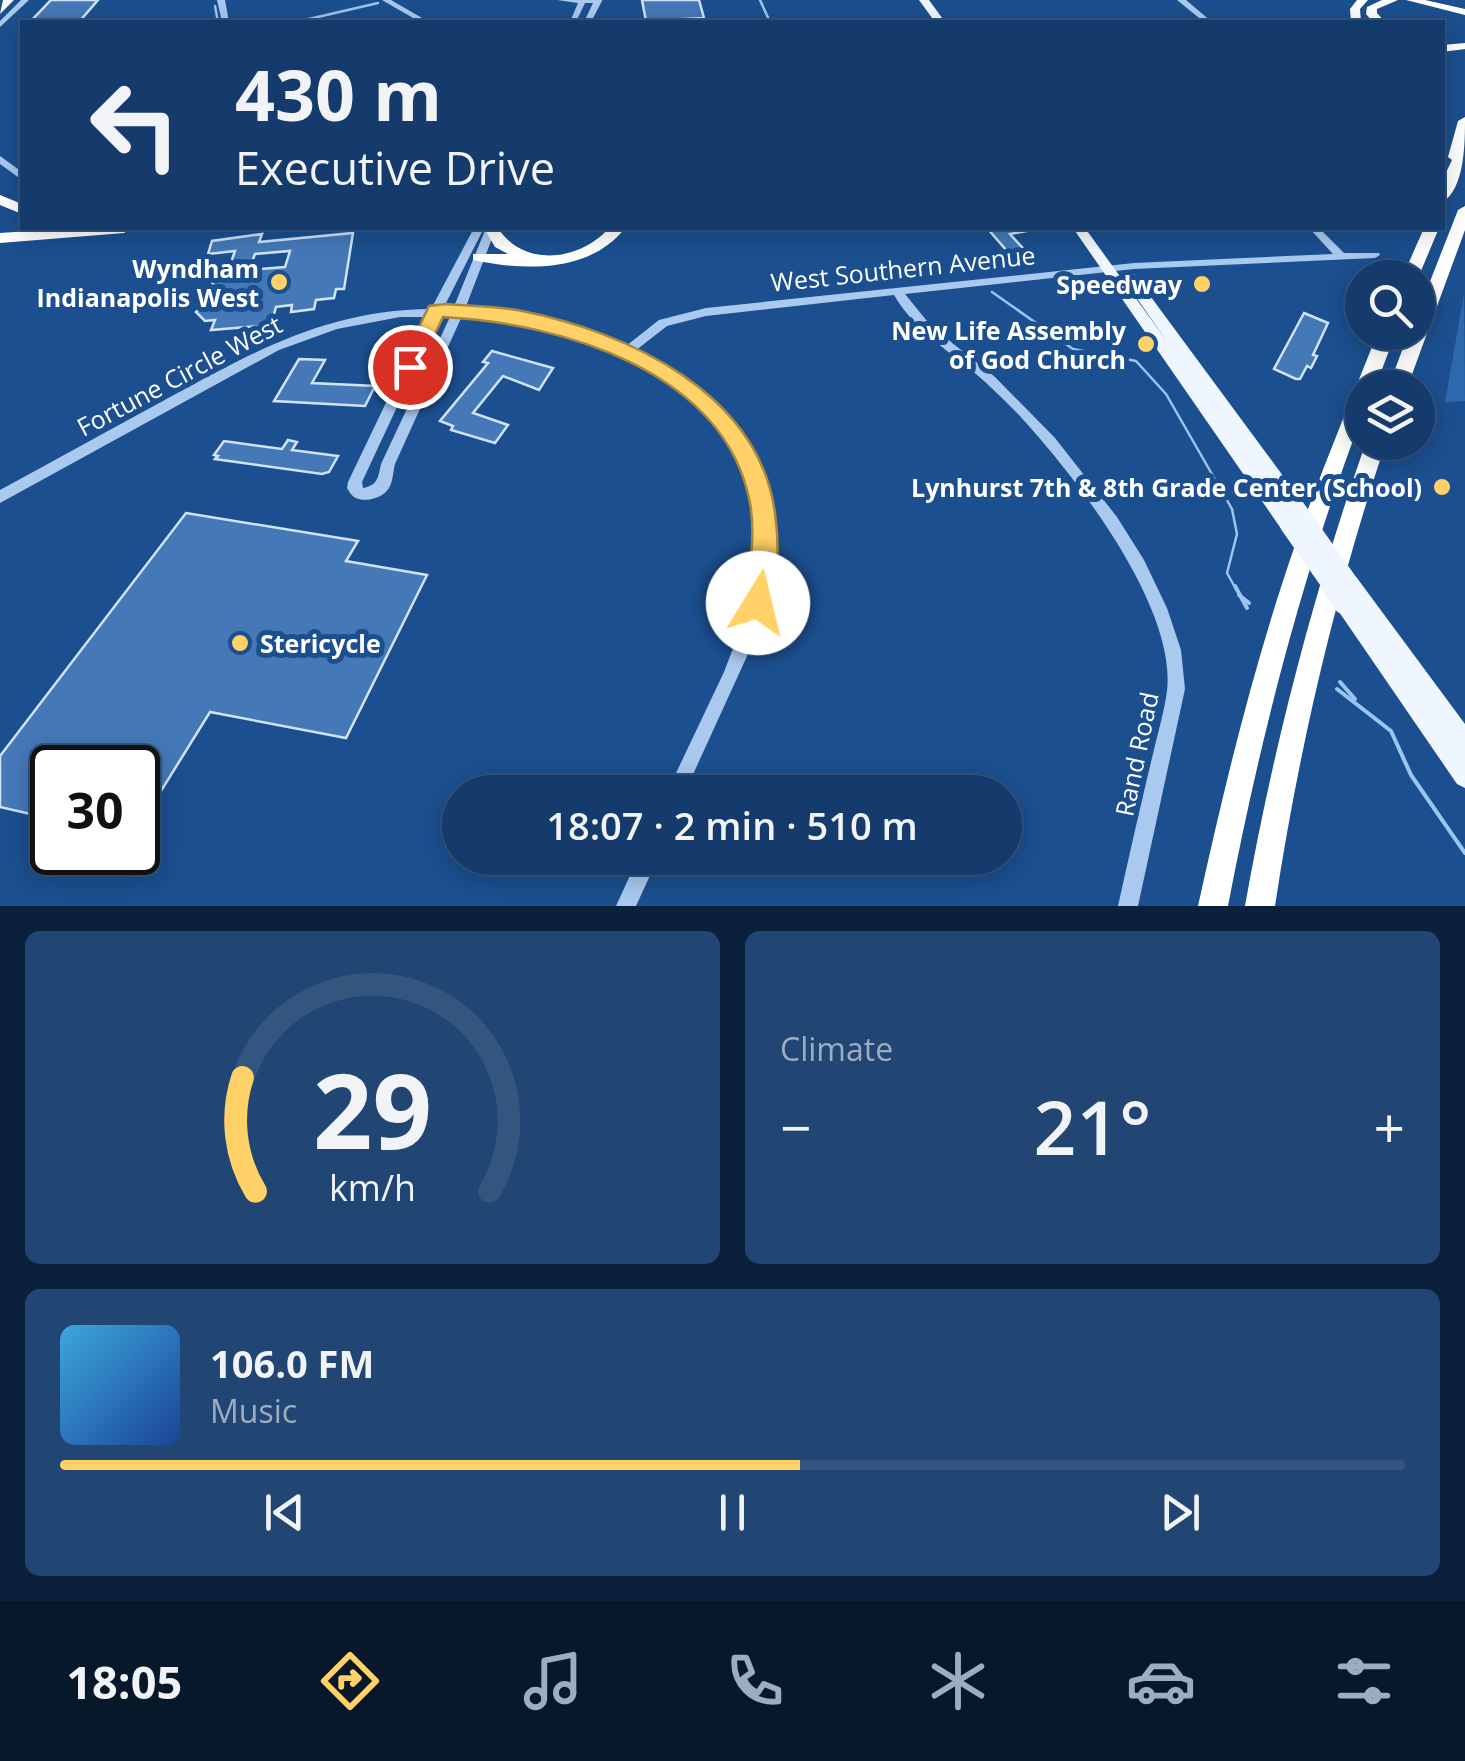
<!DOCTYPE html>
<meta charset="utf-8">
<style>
:root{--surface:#143b6b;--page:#214673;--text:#f1f3f6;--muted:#9dadc1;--line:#33557e;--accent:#ffd166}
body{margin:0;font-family:"Open Sans",sans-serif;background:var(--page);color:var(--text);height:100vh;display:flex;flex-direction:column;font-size:38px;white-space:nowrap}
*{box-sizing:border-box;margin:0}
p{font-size:32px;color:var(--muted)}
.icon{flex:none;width:55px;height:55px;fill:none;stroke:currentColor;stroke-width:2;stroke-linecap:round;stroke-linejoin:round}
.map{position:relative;height:906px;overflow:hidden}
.details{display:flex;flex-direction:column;gap:25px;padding:25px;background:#0b203b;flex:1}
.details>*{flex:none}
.top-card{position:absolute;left:20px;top:20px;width:1425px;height:210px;border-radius:0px;box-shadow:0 5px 25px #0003,0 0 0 2px var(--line);background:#143b6b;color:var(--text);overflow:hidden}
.fabs{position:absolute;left:1345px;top:260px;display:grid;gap:20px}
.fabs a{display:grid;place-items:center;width:90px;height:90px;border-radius:50%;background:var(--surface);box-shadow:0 5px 25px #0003,0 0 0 2px var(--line);font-size:50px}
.speed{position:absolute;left:30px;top:745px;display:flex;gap:20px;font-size:50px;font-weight:700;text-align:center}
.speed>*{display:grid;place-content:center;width:130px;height:130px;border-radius:50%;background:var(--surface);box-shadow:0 5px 25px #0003,0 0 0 2px var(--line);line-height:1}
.speed .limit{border:5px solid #111;border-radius:15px;background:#fff;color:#111}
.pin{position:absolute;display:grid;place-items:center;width:85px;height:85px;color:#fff;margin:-42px;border:5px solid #fff;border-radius:50%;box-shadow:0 2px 10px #0007}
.me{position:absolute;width:110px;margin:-55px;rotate:9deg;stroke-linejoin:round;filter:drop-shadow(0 0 8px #0008)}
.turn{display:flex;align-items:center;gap:35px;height:210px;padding:0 50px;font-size:45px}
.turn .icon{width:130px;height:130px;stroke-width:2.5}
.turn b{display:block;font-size:70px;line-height:85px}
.big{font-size:75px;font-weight:600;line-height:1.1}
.details .widget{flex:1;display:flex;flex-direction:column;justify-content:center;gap:15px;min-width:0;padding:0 35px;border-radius:15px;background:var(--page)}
.details .dial{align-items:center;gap:0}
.dial svg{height:260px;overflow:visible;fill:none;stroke:var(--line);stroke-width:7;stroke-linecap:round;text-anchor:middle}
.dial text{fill:var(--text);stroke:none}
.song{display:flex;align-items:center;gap:30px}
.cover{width:120px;height:120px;border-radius:15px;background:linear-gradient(135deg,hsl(200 70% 55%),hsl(220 70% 35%))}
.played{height:10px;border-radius:5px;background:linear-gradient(90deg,var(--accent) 55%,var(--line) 55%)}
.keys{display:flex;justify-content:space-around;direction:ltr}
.heat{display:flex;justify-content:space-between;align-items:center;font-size:55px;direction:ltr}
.details .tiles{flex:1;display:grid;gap:25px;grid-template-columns:1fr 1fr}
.widget:last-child{grid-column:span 2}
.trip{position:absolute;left:442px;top:775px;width:580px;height:100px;border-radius:50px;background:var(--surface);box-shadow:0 5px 25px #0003,0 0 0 2px var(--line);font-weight:600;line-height:100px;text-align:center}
.tabs{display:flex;height:160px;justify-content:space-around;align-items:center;background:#08182b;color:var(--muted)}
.tabs .icon{width:70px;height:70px}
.tabs .active{color:var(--accent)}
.tabs b{font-size:45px;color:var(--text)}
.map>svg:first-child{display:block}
</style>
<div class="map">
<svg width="1465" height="906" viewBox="0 0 1465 906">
<rect width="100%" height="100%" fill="#1b4f8f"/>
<polygon fill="#2e69ad" points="1464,294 1465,401 1445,402"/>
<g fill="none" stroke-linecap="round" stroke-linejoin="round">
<g stroke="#9cc4f0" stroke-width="2.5">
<polyline points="760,0 770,22"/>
<polyline points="215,6 218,22"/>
<polyline points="296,22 378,3"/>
<polyline points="992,292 1073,349 1136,361 1166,394 1232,509 1237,534 1227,573 1236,589"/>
</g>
<g stroke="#9cc4f0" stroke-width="4">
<polyline points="1235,586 1247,608"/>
<polyline points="1239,595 1249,603"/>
<polyline points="1340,682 1355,699"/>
<polyline points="1337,689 1391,731 1411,775 1465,853"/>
</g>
</g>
<g fill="#4478b7" stroke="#cfe3fa" stroke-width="2.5" fill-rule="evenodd">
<polygon points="51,0 98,0 79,22 30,22"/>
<polygon points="642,0 699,0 704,18 646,21"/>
<polygon points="987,228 1027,228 1027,231 1010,234 1030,256 1014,259"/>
<path d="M353 233 344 289H336L334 298 316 300 314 309 291 312 292 305 276 307 271 325 211 330 215 320 205 321 196 312 204 305 216 275 229 268 235 251 208 254 212 241 262 234 259 242ZM290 251 285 267 249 270 255 254Z"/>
<polygon points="1304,313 1328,323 1313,355 1317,356 1311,368 1307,366 1300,379 1296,379 1274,369"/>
<polygon points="492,351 553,368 539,390 503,376 473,413 508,425 495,443 451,430 453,426 440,421 488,363 483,362"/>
<polygon points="299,359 325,360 312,383 375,386 365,406 274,401"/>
<polygon points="288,440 297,442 292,450 338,456 329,472 322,474 215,459 218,456 214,455 224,441 282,449"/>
<polygon points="186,513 358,541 346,561 427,575 346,738 210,712 138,828 138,768 52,768 52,819 0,807 0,756"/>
</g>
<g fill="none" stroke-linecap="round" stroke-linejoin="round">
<g fill="#a9c9ee" fill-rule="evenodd">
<polygon points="21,0 29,0 0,27 0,21"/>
<polygon points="217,0 225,0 229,22 222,22"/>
<polygon points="382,0 391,0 429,22 420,22"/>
<polygon points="557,0 602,0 602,1 591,22 584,22 593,3 585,3 576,22 570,22 578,3"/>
<polygon points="1177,0 1186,0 1212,22 1204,22"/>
<polygon points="0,156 22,172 22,180 0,164"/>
<path d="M474 228H484L443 309H453L486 228H496L465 309 544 319 626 346 659 320 706 308 1134 263 1333 254 1309 228H1319L1344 253H1379L1380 255 1375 258 1134 269 905 294 931 326 995 377 1055 438 1117 517 1144 560 1167 608 1181 650 1185 689 1138 906H1118C1129 857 1140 807 1152 758 1157 736 1164 713 1167 691 1177 605 1071 470 1014 410 1002 398 989 385 976 374 946 349 914 329 894 295L706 316 667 326 635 351 680 375 729 420 763 482 774 553 770 582 753 643 685 792H667L724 672 747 612 755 582 758 553 749 482 720 427 671 381 609 347 543 327 462 316 395 464C393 472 393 481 389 488 384 497 368 502 359 499 353 498 350 493 347 488L348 482 427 317H400L337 329 279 350 0 503V490C54 461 107 431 161 402 251 353 325 310 431 309ZM439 317H450L381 464C378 478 378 485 363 488L362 482Z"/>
<polygon points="638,858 658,858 636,906 616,906"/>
</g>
<g fill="#f0f6ff" fill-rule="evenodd">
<polygon points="919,0 929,0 945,22 935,22"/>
<polygon points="1073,228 1085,228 1166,340 1122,277 1124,274 1134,274 1303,503 1305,508 1303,513 1292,514 1298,525 1296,530 1289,533 1282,530"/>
<polygon points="1350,575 1357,578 1465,724 1465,788 1457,784 1337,609 1334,603 1337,597 1346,595 1340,584 1343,578"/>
</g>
<g fill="#fff" fill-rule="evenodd">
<polygon points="3,0 14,0 0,14"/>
<polygon points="1357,0 1368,0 1360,9 1361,22 1351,22 1350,9"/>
<polygon points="1382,0 1398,0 1377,9 1377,13 1385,22 1373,22 1366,14 1367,7"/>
<polygon points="1406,0 1425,0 1465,9 1465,15"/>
<polygon points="1465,43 1465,49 1442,52 1442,45"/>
<path d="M1465 117C1465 144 1465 188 1442 203V181L1452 160 1448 157 1458 121Z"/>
<polygon points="0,195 22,204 22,214 0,205"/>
<polygon points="1465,206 1465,230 1407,388 1388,388 1409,332 1418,332 1418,312 1458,210"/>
<polygon points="73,228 132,228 124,233 0,243 0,233"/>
<path d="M484 228H498C524 268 580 261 609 228H625C590 273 525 271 473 260V254H508L495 247Z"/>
<polygon points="1424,228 1439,228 1418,278 1402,278"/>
<path d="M1378 332H1396L1375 388H1362V416C1302 575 1260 739 1228 906H1198C1222 797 1248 688 1283 581 1310 497 1345 415 1378 332Z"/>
<path d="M1366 442H1386C1335 594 1299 748 1275 906H1245C1273 748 1313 594 1366 442Z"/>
</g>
<g stroke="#f0f6ff" stroke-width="18">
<polyline points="1296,508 1350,584"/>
<polyline points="1289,525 1334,589"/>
</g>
<polyline stroke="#f0f6ff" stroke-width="22" points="1332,586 1344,603"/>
</g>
<path fill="#ffd166" stroke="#a68842" stroke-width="2.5" d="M446 304C471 306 498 306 522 311 628 332 759 393 775 513 779 542 780 584 767 611L758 614 748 611 745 603C749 570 756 536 750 503 725 370 559 323 443 317L417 372H403L400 367 429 306Z"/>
<g fill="#ffd166" stroke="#1b4f8f" stroke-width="4">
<circle cx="279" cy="282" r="10"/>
<circle cx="1202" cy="284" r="10"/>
<circle cx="1146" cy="344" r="10"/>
<circle cx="1442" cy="487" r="10"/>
<circle cx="240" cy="643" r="10"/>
</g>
<g text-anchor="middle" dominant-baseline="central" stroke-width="10" stroke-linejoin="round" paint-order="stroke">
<g font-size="25" font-weight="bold" fill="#fff" stroke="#1b4f8f" text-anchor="end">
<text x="259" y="268">Wyndham<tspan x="259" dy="29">Indianapolis West</tspan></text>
<text x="1182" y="284">Speedway</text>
<text x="1126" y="330">New Life Assembly<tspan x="1126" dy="29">of God Church</tspan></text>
<text x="1422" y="487">Lynhurst 7th &amp; 8th Grade Center (School)</text>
<text x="260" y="643" text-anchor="start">Stericycle</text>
</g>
<g font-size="25" fill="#fff" stroke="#1b4f8f">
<text transform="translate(903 268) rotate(-6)">West Southern Avenue</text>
<text transform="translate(179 375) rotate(-28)">Fortune Circle West</text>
<text transform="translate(1136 754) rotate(-78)">Rand Road</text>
</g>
</g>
</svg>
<div class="fabs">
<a><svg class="icon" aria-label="search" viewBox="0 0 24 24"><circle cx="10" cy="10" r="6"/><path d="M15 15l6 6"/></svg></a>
<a><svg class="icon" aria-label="layers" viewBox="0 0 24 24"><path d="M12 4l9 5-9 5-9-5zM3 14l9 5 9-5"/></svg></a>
</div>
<div class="speed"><div class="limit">30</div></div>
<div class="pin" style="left:410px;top:367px;background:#d93025"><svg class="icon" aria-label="arrive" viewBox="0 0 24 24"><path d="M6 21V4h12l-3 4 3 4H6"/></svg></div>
<svg class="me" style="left:758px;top:603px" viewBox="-20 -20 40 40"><circle r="19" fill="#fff"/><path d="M0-13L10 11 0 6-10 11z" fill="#ffd166"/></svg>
<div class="trip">18:07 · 2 min · 510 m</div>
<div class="top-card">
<div class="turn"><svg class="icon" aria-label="left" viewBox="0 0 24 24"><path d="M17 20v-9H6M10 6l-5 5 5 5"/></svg><div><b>430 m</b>Executive Drive</div></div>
</div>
</div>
<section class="details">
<div class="tiles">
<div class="widget dial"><svg viewBox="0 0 100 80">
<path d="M14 69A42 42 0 1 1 86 69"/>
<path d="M14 69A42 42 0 0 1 10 34" stroke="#ffd166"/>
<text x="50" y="56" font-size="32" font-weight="700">29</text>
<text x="50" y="72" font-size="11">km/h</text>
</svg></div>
<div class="widget"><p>Climate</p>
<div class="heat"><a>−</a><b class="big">21°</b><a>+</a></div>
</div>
<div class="widget">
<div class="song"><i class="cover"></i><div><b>106.0 FM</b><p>Music</p></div></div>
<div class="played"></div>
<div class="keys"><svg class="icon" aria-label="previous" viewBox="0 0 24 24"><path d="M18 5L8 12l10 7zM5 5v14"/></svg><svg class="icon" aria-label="pause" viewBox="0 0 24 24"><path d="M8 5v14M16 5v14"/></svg><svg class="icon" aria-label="next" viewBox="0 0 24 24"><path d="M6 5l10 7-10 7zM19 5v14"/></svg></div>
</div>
</div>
</section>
<nav class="tabs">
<b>18:05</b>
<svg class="icon active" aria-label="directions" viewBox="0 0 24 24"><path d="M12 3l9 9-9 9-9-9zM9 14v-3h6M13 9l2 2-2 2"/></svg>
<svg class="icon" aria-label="music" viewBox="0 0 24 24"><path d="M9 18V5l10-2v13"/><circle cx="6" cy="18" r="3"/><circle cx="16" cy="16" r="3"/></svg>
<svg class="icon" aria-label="phone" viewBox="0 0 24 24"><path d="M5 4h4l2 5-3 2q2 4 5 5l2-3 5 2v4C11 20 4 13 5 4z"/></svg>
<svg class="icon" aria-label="climate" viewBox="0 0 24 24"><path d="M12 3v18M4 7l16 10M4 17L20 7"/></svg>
<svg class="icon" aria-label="car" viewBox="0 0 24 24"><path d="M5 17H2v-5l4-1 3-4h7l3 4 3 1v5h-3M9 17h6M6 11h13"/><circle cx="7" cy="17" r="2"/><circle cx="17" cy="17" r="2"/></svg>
<svg class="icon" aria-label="filters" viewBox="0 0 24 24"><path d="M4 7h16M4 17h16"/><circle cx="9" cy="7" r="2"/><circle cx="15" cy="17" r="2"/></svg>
</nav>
